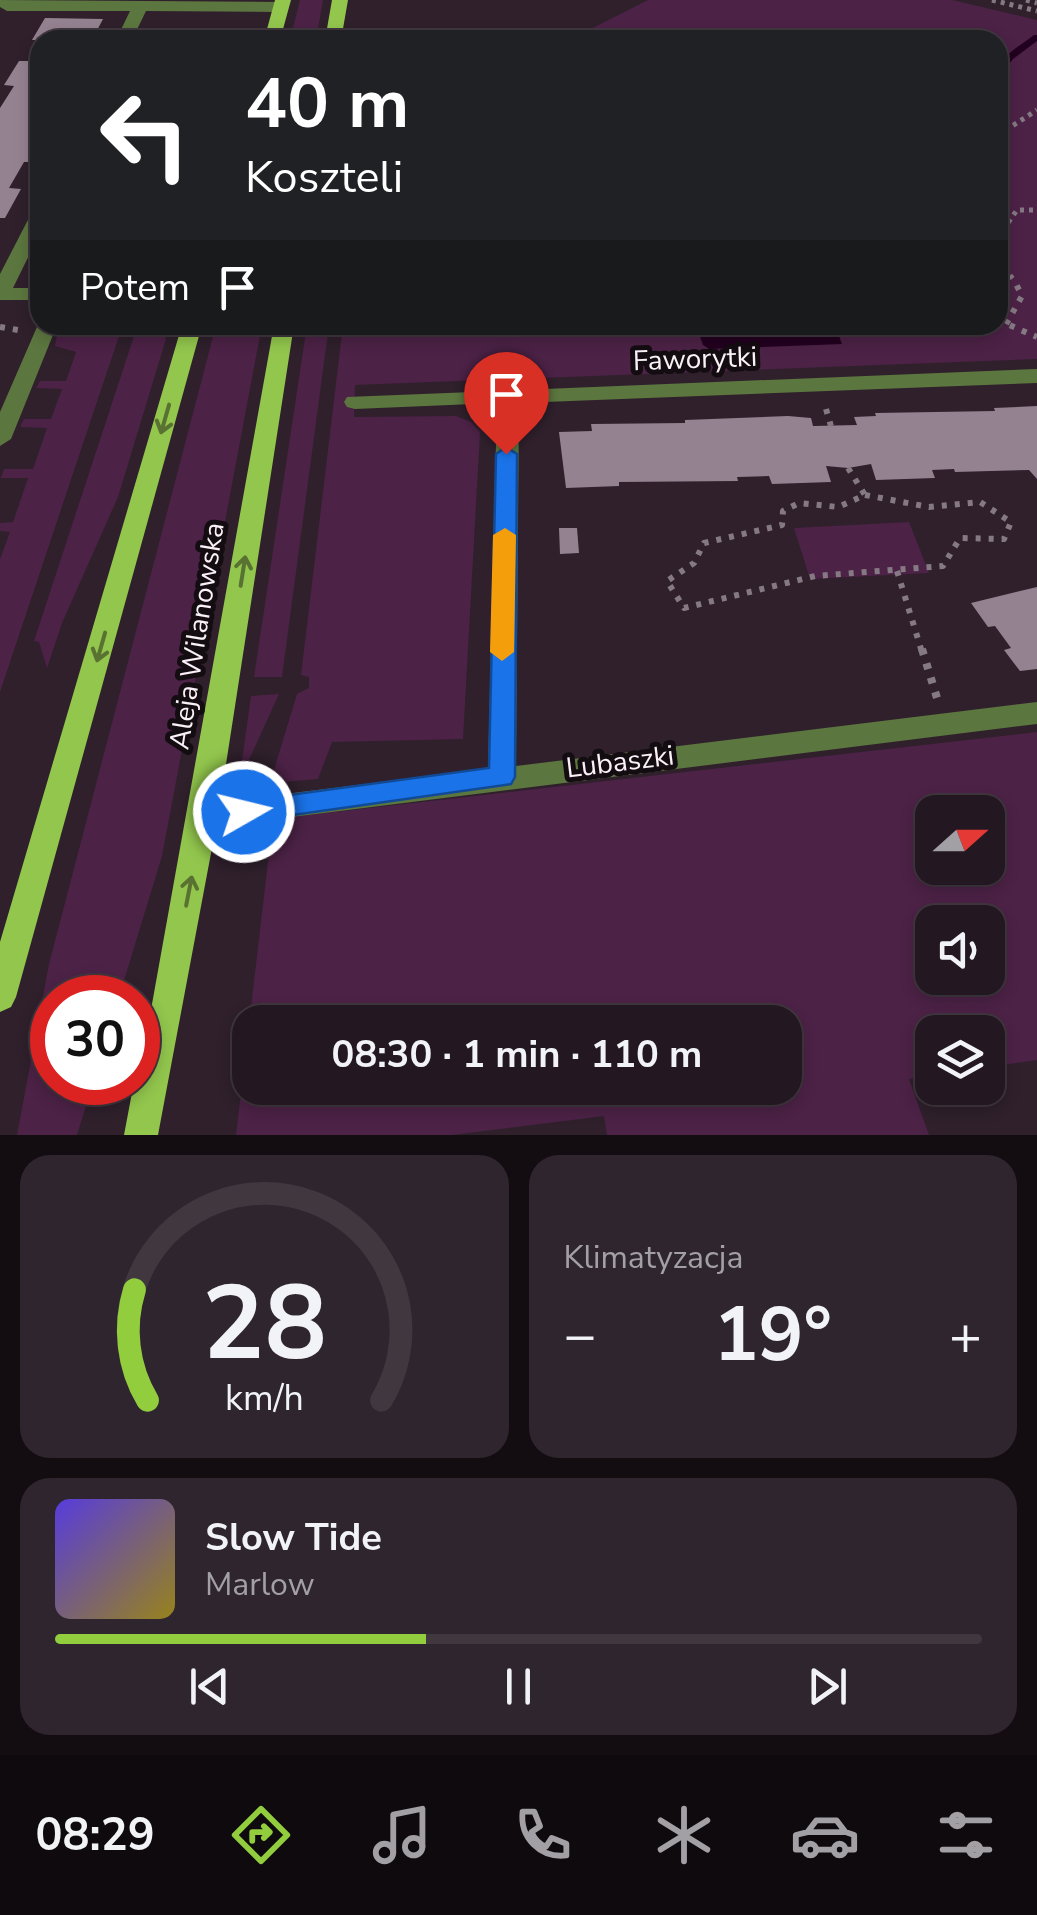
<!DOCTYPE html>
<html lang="pl">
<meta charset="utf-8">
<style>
:root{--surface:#231821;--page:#2f252e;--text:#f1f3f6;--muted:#a3a0a5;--line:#40373f;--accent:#92cd3e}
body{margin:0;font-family:"Nunito Sans",sans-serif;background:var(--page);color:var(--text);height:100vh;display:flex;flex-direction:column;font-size:38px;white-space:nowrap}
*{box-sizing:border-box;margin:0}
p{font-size:32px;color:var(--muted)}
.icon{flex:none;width:55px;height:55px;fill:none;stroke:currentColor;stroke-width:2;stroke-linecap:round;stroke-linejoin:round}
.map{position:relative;height:1135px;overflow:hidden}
.details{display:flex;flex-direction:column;gap:20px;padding:20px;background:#130d12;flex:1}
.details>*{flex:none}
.banner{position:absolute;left:30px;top:30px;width:978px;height:305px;border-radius:30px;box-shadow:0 5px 15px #0003,0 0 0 2px var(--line);background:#202124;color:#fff;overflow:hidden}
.needle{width:65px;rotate:69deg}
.controls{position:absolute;left:915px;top:795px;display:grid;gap:20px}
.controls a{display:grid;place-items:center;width:90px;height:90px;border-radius:20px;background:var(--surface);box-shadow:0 5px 15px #0003,0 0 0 2px var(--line);font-size:50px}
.speed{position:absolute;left:30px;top:975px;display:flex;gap:20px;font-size:50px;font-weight:700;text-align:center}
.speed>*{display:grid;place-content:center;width:130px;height:130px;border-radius:50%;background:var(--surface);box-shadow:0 5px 15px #0003,0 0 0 2px var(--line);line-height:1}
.speed .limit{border:15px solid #d22;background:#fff;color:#111}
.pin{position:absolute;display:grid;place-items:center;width:85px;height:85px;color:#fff;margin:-102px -42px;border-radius:50% 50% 50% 0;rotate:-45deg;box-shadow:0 0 10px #0007}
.pin .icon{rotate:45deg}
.me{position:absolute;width:110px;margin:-55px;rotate:82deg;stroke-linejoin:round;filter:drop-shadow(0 0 8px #0008)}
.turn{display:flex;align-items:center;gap:35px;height:210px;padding:0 50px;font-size:45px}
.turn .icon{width:130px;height:130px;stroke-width:2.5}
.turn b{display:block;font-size:70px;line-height:85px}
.then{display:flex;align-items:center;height:95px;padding:0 50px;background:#0003;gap:20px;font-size:38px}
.big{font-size:75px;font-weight:700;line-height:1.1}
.details .widget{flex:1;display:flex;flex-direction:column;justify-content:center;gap:15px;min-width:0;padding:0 35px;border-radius:30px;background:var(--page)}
.details .dial{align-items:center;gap:0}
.dial svg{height:260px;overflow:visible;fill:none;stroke:var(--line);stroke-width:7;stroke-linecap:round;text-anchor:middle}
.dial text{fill:var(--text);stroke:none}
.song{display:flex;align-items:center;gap:30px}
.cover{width:120px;height:120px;border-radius:15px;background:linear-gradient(135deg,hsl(250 70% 55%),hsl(50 70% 35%))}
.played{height:10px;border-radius:5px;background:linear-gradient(90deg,var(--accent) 40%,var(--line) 40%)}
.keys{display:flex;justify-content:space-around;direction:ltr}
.heat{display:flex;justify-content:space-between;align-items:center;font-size:55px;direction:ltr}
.details .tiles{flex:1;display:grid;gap:20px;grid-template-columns:1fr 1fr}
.widget:last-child{grid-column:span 2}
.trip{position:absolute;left:232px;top:1005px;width:570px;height:100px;border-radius:30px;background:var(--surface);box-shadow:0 5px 15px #0003,0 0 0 2px var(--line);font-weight:700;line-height:100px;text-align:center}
.menu{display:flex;height:160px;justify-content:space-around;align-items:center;background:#0e0a0d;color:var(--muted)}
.menu .icon{width:70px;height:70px}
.menu .on{color:var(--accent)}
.menu b{font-size:45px;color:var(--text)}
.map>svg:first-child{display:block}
</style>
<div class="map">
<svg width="1037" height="1135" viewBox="0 0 1037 1135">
<rect width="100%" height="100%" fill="#2f202c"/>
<g fill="#4c2246" fill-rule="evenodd">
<polygon points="300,0 323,0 316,40 290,40"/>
<polygon points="648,0 952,0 1037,20 1037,359 355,385 354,417 456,416 471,422 480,432 463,739 332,742 318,779 270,783 297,694 309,688 309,677 301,675 343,325 998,325 998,40 569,40"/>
<polygon points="216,325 262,325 162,856 119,997 52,998 52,1082 93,1083 77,1135 17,1135 49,964"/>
<polygon points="307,325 329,325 282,677 254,677"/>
<polygon points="65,331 120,333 0,692 0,559 10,532 0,531 0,523 13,522 28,478 1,478 4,469 33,469 47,428 20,427 24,419 51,419 62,389 36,388 40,381 66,381 76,352 55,346 57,336"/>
<polygon points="135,333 164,334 166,339 118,497 62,623 47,668 39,642 34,641"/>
<polygon points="909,522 929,573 810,579 794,528"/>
<polygon points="279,694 239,782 251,696"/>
<path d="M1037 732V1060L988 1067V1032H932V1075L909 1079 929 1135H607L604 1116 452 1135H236L273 819ZM932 812H988V868H932ZM932 922H988V978H932ZM250 1022H785V1088H250Z"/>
</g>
<polygon fill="#22001f" points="696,325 835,325 842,344 709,349 703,345"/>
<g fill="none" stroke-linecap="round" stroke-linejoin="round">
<path fill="#22001f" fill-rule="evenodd" d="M1034 35H1037V41L1013 59 1001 74H998C999 56 1020 46 1034 35Z"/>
</g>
<g fill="#958291">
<polygon points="45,18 103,19 92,40 32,40"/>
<polygon points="148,28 194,28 190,40 136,40 145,36"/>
<polygon points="40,41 40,153 35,162 24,162 9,188 21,189 5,218 0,218 0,108 14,86 4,85 19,61 28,61"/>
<polygon points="1037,406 1037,479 1029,470 955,472 954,469 932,470 935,478 876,480 871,464 848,468 826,466 831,482 772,484 769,476 737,477 738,481 619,482 619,486 566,488 559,432 592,431 591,424 685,423 685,420 788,416 811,418 813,426 857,425 854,417 876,416 875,413 995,411 994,408"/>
<polygon points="559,528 577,528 579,553 560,554"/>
<polygon points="1037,587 1037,669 1020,671 1004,650 1011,648 995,626 988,627 971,603"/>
</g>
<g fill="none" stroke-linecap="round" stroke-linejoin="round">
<g stroke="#857983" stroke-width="5" stroke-dasharray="4 5" stroke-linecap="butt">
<polyline points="992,0 1037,11"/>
<polyline points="1026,0 1037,3"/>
<polyline points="998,135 1037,110"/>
<polyline points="998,237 1017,210 1037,210"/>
<polyline points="998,262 1016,282"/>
</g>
<g stroke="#857983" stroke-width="6" stroke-dasharray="5 8" stroke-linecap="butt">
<polyline points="998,320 1037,337"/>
<polyline points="1006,324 1022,296 1014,280"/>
<polyline points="0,327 18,330"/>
<polyline points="74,329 127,331"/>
<polyline points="826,409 831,426"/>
<polyline points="848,468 865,495"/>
<polygon points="865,495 929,507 980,502 1011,522 1004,539 960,538 943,566 815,576 684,608 667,581 694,563 704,543 782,525 783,511 799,503 838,507"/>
<polyline points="897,571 922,652"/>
</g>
<polyline stroke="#857983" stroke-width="8" stroke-dasharray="6 9" stroke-linecap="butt" points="922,649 937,698"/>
<g fill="#5c763f" fill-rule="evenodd">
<polygon points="0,0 281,2 289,7 281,12 146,11 132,40 116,40 130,11 7,11 0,7"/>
<polygon points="40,208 40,233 13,288 40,288 40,300 0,300 0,274 31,214"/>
<polygon points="40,320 40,325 57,325 11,439 0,446 0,412"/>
<polygon points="1037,369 1037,383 519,403 516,766 1037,702 1037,724 203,828 193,825 188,816 193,807 203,804 488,769 497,403 355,409 347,407 344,402 347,397"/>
</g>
<g fill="#92c64d" fill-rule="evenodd">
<polygon points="275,0 291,0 280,40 264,40"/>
<polygon points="332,0 348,0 341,40 325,40"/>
<polygon points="182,325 202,325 16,997 11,1007 0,1012 0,942"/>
<polygon points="274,325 294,325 218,816 158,1135 124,1135 134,1082 138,1082"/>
</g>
</g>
<defs><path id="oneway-shaft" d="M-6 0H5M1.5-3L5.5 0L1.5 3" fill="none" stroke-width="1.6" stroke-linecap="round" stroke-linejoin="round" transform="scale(2.5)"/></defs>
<g stroke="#597232">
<use href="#oneway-shaft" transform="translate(165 419) rotate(106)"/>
<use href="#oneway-shaft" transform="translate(243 571) rotate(-81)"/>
<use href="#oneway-shaft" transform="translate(101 647) rotate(106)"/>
<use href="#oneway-shaft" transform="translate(189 891) rotate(-79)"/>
</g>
<polygon fill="#1a73e8" stroke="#114b97" stroke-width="2.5" points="506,447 517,454 515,777 511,784 244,822 235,819 231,812 235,804 244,801 489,768 496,454"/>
<polygon fill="#f59e0b" points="505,528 516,535 514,652 502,661 490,652 493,535"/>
<g text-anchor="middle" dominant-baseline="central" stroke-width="10" stroke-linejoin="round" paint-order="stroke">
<g font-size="28" fill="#faf0f8" stroke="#130c11">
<text transform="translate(695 359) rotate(-2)">Faworytki</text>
<text transform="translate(197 636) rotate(-81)">Aleja Wilanowska</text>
<text transform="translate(620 762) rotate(-7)">Lubaszki</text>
</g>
</g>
</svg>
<div class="controls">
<a><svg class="needle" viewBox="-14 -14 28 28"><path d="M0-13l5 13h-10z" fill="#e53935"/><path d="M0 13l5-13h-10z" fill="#a3a0a5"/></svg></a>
<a><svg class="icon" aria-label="sound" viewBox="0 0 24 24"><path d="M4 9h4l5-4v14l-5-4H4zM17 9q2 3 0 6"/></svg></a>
<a><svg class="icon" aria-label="layers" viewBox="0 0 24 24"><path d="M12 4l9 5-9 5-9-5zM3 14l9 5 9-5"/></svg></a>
</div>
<div class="speed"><div class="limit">30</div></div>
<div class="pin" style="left:506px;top:454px;background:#d93025"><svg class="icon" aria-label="arrive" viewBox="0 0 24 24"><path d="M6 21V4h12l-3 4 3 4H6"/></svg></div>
<svg class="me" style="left:244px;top:812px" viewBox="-20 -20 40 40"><circle r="17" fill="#1a73e8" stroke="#fff" stroke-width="3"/><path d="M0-11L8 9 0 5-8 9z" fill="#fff"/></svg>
<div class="trip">08:30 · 1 min · 110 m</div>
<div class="banner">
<div class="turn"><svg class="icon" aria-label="left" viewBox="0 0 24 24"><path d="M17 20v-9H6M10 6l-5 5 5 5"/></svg><div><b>40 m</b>Koszteli</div></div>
<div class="then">Potem<svg class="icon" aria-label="arrive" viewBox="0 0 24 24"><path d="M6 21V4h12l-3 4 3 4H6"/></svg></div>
</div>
</div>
<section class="details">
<div class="tiles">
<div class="widget dial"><svg viewBox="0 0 100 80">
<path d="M14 69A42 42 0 1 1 86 69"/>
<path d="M14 69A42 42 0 0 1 10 35" stroke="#92cd3e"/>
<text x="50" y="56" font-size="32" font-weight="700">28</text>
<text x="50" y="72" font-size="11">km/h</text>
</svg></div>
<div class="widget"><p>Klimatyzacja</p>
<div class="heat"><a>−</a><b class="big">19°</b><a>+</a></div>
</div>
<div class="widget">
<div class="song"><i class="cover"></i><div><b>Slow Tide</b><p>Marlow</p></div></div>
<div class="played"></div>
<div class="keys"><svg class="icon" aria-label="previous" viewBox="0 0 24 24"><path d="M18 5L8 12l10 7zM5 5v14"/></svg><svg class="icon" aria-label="pause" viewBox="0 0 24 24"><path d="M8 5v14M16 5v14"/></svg><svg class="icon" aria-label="next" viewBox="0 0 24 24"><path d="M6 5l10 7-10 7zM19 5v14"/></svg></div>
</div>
</div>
</section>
<nav class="menu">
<b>08:29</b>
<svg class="icon on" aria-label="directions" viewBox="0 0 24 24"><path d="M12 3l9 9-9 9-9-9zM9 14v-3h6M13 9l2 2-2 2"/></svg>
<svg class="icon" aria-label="music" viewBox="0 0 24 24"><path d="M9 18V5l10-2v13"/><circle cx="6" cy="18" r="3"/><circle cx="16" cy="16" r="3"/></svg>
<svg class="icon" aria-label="phone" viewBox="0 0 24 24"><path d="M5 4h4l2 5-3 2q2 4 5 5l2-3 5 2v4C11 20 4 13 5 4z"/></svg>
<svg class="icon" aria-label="climate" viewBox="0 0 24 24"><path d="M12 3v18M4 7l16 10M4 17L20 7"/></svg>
<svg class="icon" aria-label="car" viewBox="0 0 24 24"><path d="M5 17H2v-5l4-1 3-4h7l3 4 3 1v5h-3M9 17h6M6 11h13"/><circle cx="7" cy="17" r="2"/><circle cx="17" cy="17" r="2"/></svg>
<svg class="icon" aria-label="filters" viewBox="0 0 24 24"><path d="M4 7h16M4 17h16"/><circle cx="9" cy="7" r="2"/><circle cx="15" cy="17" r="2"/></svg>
</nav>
